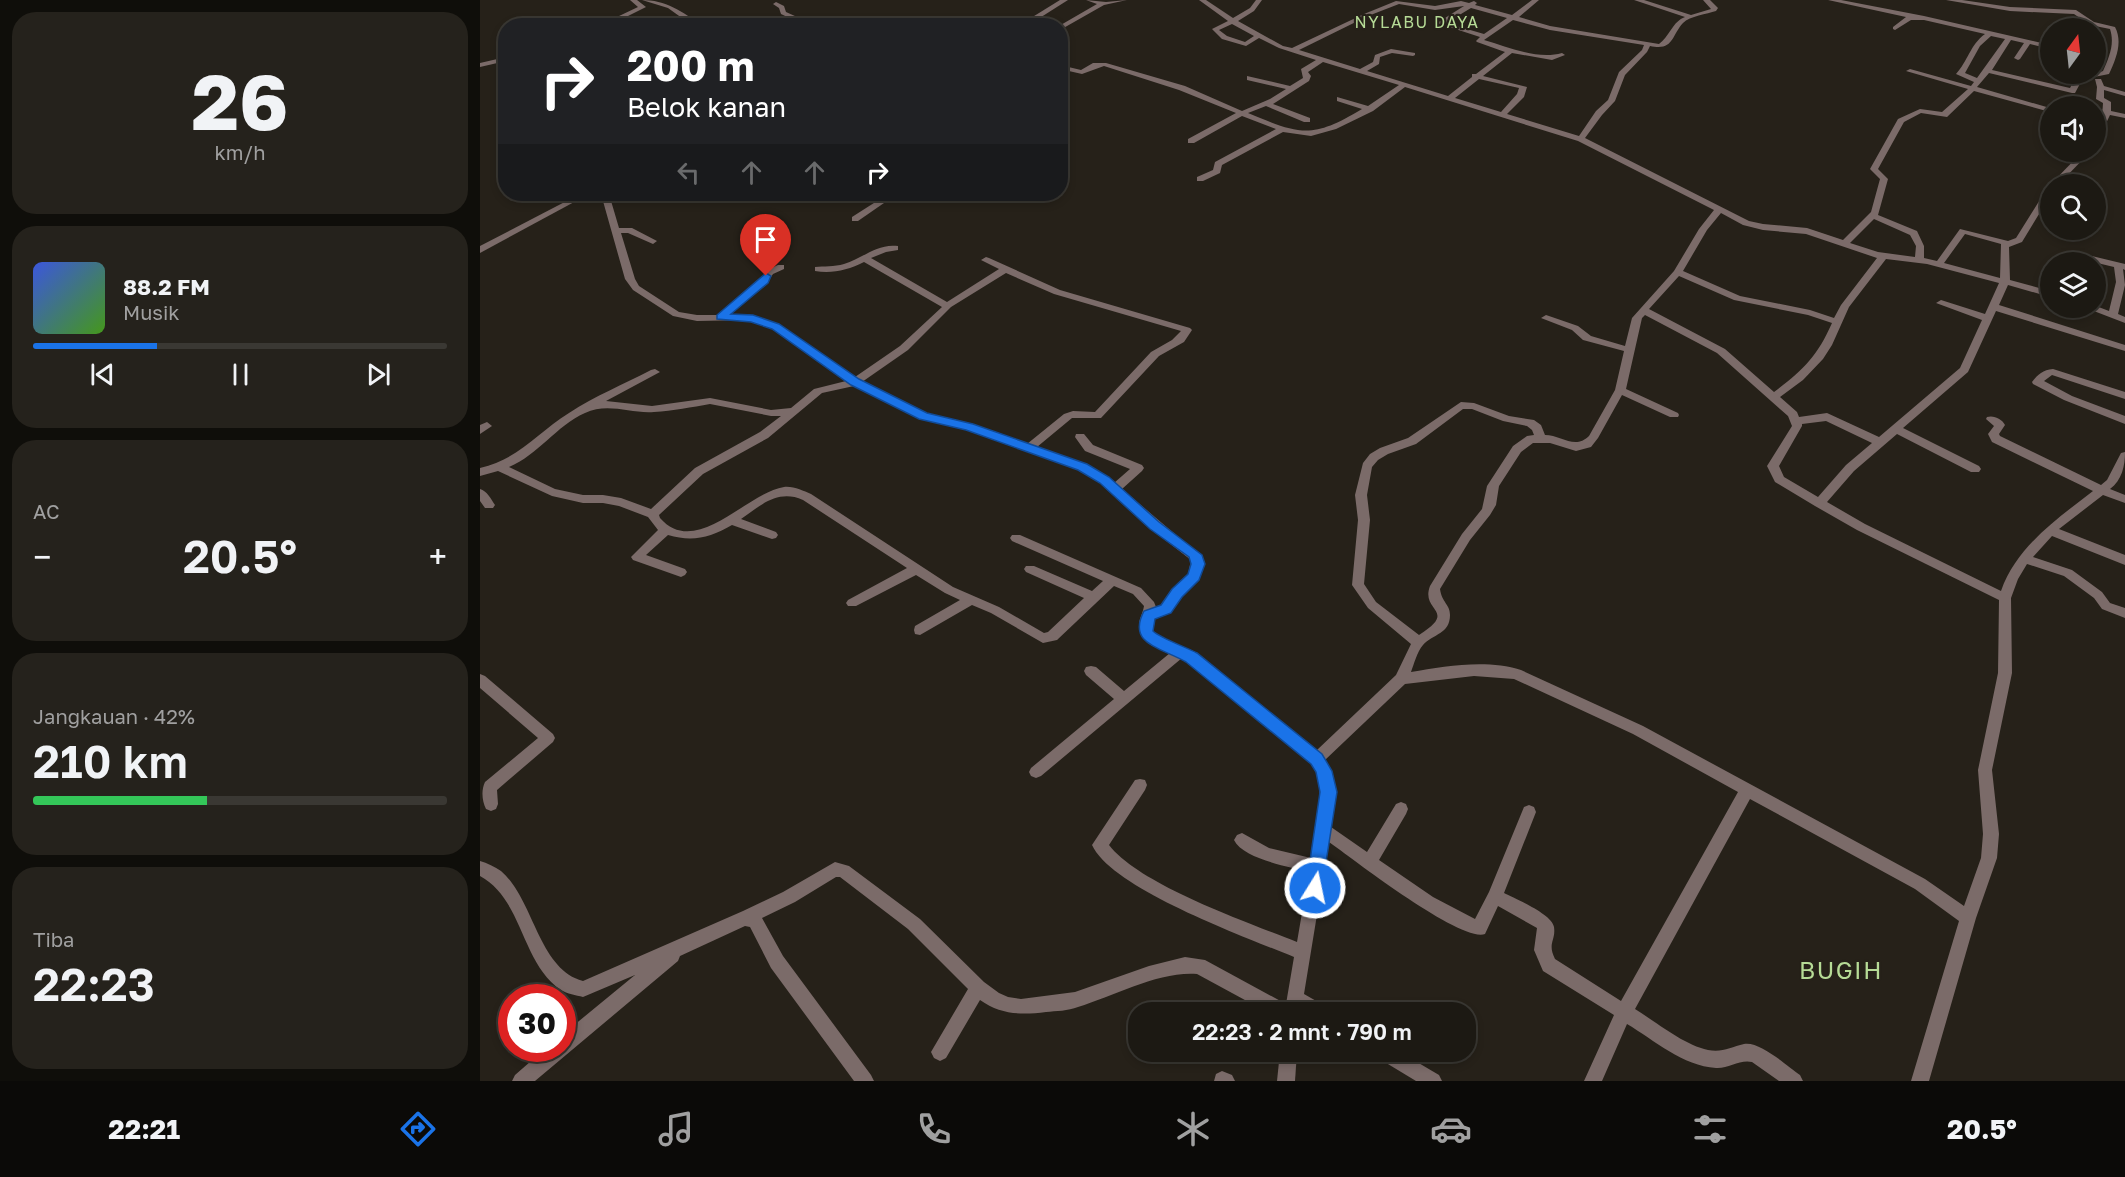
<!DOCTYPE html>
<html lang="id">
<meta charset="utf-8">
<style>
:root{--surface:#1c1913;--page:#25221c;--text:#f1f3f6;--muted:#a0a0a0;--line:#3a3833;--accent:#1a73e8}
body{margin:0;font-family:"Golos Text",sans-serif;background:var(--page);color:var(--text);height:100vh;display:flex;flex-direction:column;font-size:22px;white-space:nowrap}
*{box-sizing:border-box;margin:0}
p{font-size:20px;color:var(--muted)}
.icon{flex:none;width:33px;height:33px;fill:none;stroke:currentColor;stroke-width:2;stroke-linecap:round;stroke-linejoin:round}
.map{position:relative;flex:1;overflow:hidden}
.sheet{display:flex;flex-direction:column;gap:12px;padding:12px;background:#0f0e0a;width:480px}
.sheet>*{flex:none}
.banner{position:absolute;left:18px;top:18px;width:570px;height:183px;border-radius:24px;box-shadow:0 3px 9px #0003,0 0 0 2px var(--line);background:#202124;color:#fff;overflow:hidden}
.needle{width:39px;rotate:15deg}
.buttons{position:absolute;left:1560px;top:18px;display:grid;gap:12px}
.buttons a{display:grid;place-items:center;width:66px;height:66px;border-radius:50%;background:var(--surface);box-shadow:0 3px 9px #0003,0 0 0 2px var(--line);font-size:30px}
.speed{position:absolute;left:18px;top:984px;display:flex;gap:12px;font-size:30px;font-weight:700;text-align:center}
.speed>*{display:grid;place-content:center;width:78px;height:78px;border-radius:50%;background:var(--surface);box-shadow:0 3px 9px #0003,0 0 0 2px var(--line);line-height:1}
.speed .limit{border:9px solid #d22;background:#fff;color:#111}
.pin{position:absolute;display:grid;place-items:center;width:51px;height:51px;color:#fff;margin:-62px -26px;border-radius:50% 50% 50% 0;rotate:-45deg;box-shadow:0 0 6px #0007}
.pin .icon{rotate:45deg}
.me{position:absolute;width:66px;margin:-33px;rotate:10deg;stroke-linejoin:round;filter:drop-shadow(0 0 4px #0008)}
.turn{display:flex;align-items:center;gap:21px;height:126px;padding:0 30px;font-size:27px}
.turn .icon{width:78px;height:78px;stroke-width:2.5}
.turn b{display:block;font-size:42px;line-height:51px}
.lanes{display:flex;align-items:center;height:57px;padding:0 30px;background:#0003;justify-content:center;gap:30px;direction:ltr}
.lanes .off{opacity:.35}
.big{font-size:45px;font-weight:600;line-height:1.1}
.sheet .tile{flex:1;display:flex;flex-direction:column;justify-content:center;gap:9px;min-width:0;padding:0 21px;border-radius:24px;background:var(--page)}
.sheet .dial{align-items:center;gap:0}
.dial b{font-size:78px;line-height:1}
.song{display:flex;align-items:center;gap:18px}
.cover{width:72px;height:72px;border-radius:9px;background:linear-gradient(135deg,hsl(230 70% 55%),hsl(100 70% 35%))}
.played{height:6px;border-radius:3px;background:linear-gradient(90deg,var(--accent) 30%,var(--line) 30%)}
.keys{display:flex;justify-content:space-around;direction:ltr}
.heat{display:flex;justify-content:space-between;align-items:center;font-size:33px;direction:ltr}
.charge{height:9px;border-radius:4px;background:linear-gradient(90deg,#34c759 42%,var(--line) 0)}
.trip{position:absolute;left:648px;top:1002px;width:348px;height:60px;border-radius:24px;background:var(--surface);box-shadow:0 3px 9px #0003,0 0 0 2px var(--line);font-weight:600;line-height:60px;text-align:center}
.dock{display:flex;height:96px;justify-content:space-around;align-items:center;background:#0b0a08;color:var(--muted)}
.dock .icon{width:42px;height:42px}
.dock .active{color:var(--accent)}
.dock b{font-size:27px;color:var(--text)}
main{display:flex;flex:1;min-height:0}
.map>svg:first-child{display:block}
</style>
<main>
<section class="sheet">
<div class="tile dial"><b>26</b><p>km/h</p></div>
<div class="tile">
<div class="song"><i class="cover"></i><div><b>88.2 FM</b><p>Musik</p></div></div>
<div class="played"></div>
<div class="keys"><svg class="icon" aria-label="previous" viewBox="0 0 24 24"><path d="M18 5L8 12l10 7zM5 5v14"/></svg><svg class="icon" aria-label="pause" viewBox="0 0 24 24"><path d="M8 5v14M16 5v14"/></svg><svg class="icon" aria-label="next" viewBox="0 0 24 24"><path d="M6 5l10 7-10 7zM19 5v14"/></svg></div>
</div>
<div class="tile"><p>AC</p>
<div class="heat"><a>−</a><b class="big">20.5°</b><a>+</a></div>
</div>
<div class="tile"><p>Jangkauan · 42%</p><b class="big">210 km</b><div class="charge"></div></div>
<div class="tile"><p>Tiba</p><b class="big">22:23</b></div>
</section>
<div class="map">
<svg width="1645" height="1081" viewBox="0 0 1645 1081">
<rect width="100%" height="100%" fill="#262119"/>
<g fill="none" stroke-linecap="round" stroke-linejoin="round">
<g fill="#7b6b69" fill-rule="evenodd">
<polygon points="150,0 157,0 166,7 128,26 118,26 158,7"/>
<path d="M162 0C185 0 203 11 221 26H213L188 8Z"/>
<polygon points="580,0 588,0 547,26 538,26"/>
<polygon points="606,0 626,2 647,0 624,5 580,30 579,26 617,4"/>
<path d="M719 0H726L753 18 770 8 776 0H782L774 11 758 21 803 46 812 48 884 14 916 1 955 6 981 1 989 3 994 1 997 3 995 5 1032 15 1052 0H1059L1039 17 1070 26 1179 44C1189 37 1193 21 1205 17L1154 0H1164L1211 15 1231 9 1223 0H1230L1238 8 1236 11C1227 14 1210 16 1203 23 1191 36 1194 51 1170 46L1167 52 1145 75 1135 101 1122 115 1105 138 1269 221 1283 224 1327 228 1363 240 1391 212 1400 179 1390 169 1418 119 1440 109 1462 112 1488 89 1426 71 1430 69 1491 86 1494 82 1476 74C1488 61 1490 45 1505 34L1444 20H1431L1415 30 1413 29V27L1426 17 1348 0H1361L1444 16 1570 45V49L1550 44 1540 59 1538 60 1534 58 1544 43 1531 40 1512 70 1590 88 1595 78 1602 80 1595 93H1592L1509 73 1497 87 1570 108V112L1494 91 1467 117 1441 113 1424 122 1398 169 1408 179 1398 215 1437 231 1444 246V258L1457 261 1480 229 1528 241 1536 238 1566 190 1570 188V196L1542 242 1529 247 1530 280 1570 291V297L1528 285 1519 305 1645 345V351L1516 311 1488 372 1423 428 1499 466 1501 469 1499 472H1491L1417 434 1374 471 1347 502 1385 524 1521 591C1537 546 1577 519 1613 491L1512 442 1508 434 1514 426 1506 419 1507 417C1514 415 1522 419 1525 425L1519 434 1520 436 1621 485 1627 480 1641 453 1645 452C1645 466 1642 480 1630 489L1645 495V503L1623 495 1579 529 1645 555V565L1572 536 1553 557 1592 570 1622 592 1630 603 1645 608V618L1622 609 1614 598 1584 576 1547 564 1538 579 1531 598 1532 673 1512 770 1519 834 1517 858 1496 918 1449 1081H1431L1479 921 1435 889 1270 799 1155 1009C1176 1022 1204 1045 1228 1050 1242 1053 1251 1047 1264 1044 1280 1041 1307 1066 1320 1075L1323 1081H1299L1272 1062C1260 1059 1248 1069 1236 1068 1203 1066 1174 1040 1147 1024L1122 1081H1104L1134 1015 1063 971 1054 950 1057 928 1018 906 1005 934C981 943 873 859 849 842L845 864 847 867 844 872 824 994 845 1006 847 1012H787L717 974C679 971 634 996 598 1007 588 1011 576 1011 566 1012 542 1015 521 1015 500 1000L466 1058 460 1061 454 1058 451 1052 488 989 428 929 360 877H356L315 902 282 918 303 956 391 1075 394 1081H374L291 968 270 927 265 926 200 956 198 961 55 1081H32L35 1075 66 1048H82V1035L155 975 103 997C96 995 87 994 81 990 41 963 43 899 0 876V861C7 863 15 867 21 871 54 899 58 969 103 981L263 911 303 892 355 862 369 866 440 919 504 982 519 993 528 997 541 999 595 992 669 966 705 957 725 960 806 1004 814 957C768 938 632 889 612 845L655 780 660 779 665 780 667 785 665 790 629 845C660 885 767 922 817 942L829 872C810 867 763 859 754 840L757 835 762 833 789 848 831 858C836 827 847 793 832 763L702 658 561 776 556 778 551 776 549 772 551 768 634 699 606 675 604 671 606 667 611 666 616 667 644 691 690 653C678 648 660 642 659 625 659 619 663 613 664 606L653 594 634 586 577 640 563 643 511 613 492 605 440 635 435 634 434 630 435 626 480 600 465 593 436 575 376 606H368L366 603 368 600 427 568 323 500C298 489 281 505 261 519L296 532 298 535 296 538 292 539 252 525C230 538 212 542 188 535L166 555 205 569 207 572 205 575 201 577 153 560 151 557 178 530 168 517 139 506 123 503H103L72 496 18 471 0 476V468C39 459 57 433 89 413 115 396 144 384 171 370L175 369 180 372 126 401 172 406 230 398 291 410 311 408 334 389 366 381 293 328 267 320 217 321 193 316 153 290 145 279 121 194H129L139 228H152L177 241 173 244 148 233H141L155 279 159 286 199 312 217 315H238L281 279 287 270 298 265H304V269L293 274 287 283 250 314H268L299 324 375 377 420 346 462 307 384 262C368 270 352 274 335 271V267C344 266 354 267 364 264 382 259 397 243 418 246V250L406 252 391 258 467 302 519 269 501 260 506 257 509 258 580 290 710 328 712 330 704 342 679 356 621 418H592L557 447 607 464 634 483 650 469 605 451 595 437 596 434H604L613 445 662 465 664 468 662 471 642 489 723 558 718 580 701 596 692 610 673 619V631L682 638 717 653 837 750 916 675 931 644 888 608 872 585 878 520 875 495 883 463 890 454 900 448 928 438 981 402 994 403 1029 416 1054 420 1061 425 1065 435C1081 435 1095 450 1109 436L1135 390 1144 351 1103 340 1092 330 1061 318 1066 315 1069 316 1098 326 1111 336 1145 346 1152 318 1194 271 1219 229 1234 210 1098 141 925 87 893 111 856 129 831 136 803 132 742 165 740 173 723 181H717V177L733 170 735 162 796 129 762 116 714 143H708V139L756 113 699 90 624 66 602 74 580 69V65L601 70 613 63H626L705 86 762 111 790 99 806 89 767 80V76L810 86 823 78 821 69 836 60 799 48 779 38 766 46 742 39 732 29 748 21ZM919 4 955 10 984 6 957 23 1000 37 996 41 997 42 1025 52 996 74H992V77L968 96 887 71 899 64 900 57 912 53 933 56 935 55V53L911 49 895 55 893 62 880 69 819 50 888 16ZM991 8 1027 18 1004 34 966 23ZM1033 20 1070 30 1164 45 1162 50 1139 72 1128 100 1116 111 1099 136 1027 114 1044 97 1047 87 1003 76 1032 53 1072 60 1085 55 1082 53C1057 60 1028 47 1004 40ZM752 24 774 36 765 42 747 36 739 30ZM1511 36 1525 39 1497 78 1485 73 1500 46ZM843 62 919 85 888 106 857 97V101L882 109C832 139 821 135 768 113L786 106 824 122H830V118L793 104 829 81 831 76 828 72ZM999 79 1039 88 1037 94 1021 112 975 98ZM1241 213 1263 225 1283 230 1326 234 1397 258 1361 305 1354 318 1330 310 1260 296 1203 271 1227 230ZM1394 219 1430 235 1436 246 1435 257 1398 252 1370 243ZM1485 234 1521 244 1520 278 1464 263ZM1406 259 1447 264 1519 283 1505 314 1461 300 1456 303 1502 320 1480 368 1399 437 1347 413 1319 417 1317 412 1300 397 1323 380 1343 359 1352 345 1369 307ZM526 273 574 294 701 331 692 340 671 352 615 412 593 411 584 414 547 444 493 424 446 414 382 382 428 350 471 307ZM1199 276 1254 300 1328 315 1352 323C1337 357 1323 370 1294 392L1245 349 1169 309ZM1165 315 1237 353 1308 416 1312 426 1287 466 1295 482 1335 506 1377 530 1519 600 1518 673 1498 770 1503 834 1501 858 1484 906 1445 879 1163 726 1041 670C1007 659 965 666 931 672 934 664 937 652 943 645 953 634 970 634 970 615 970 604 962 603 960 589L990 540 1010 515 1016 505 1019 486 1041 452 1053 443H1070L1096 451 1111 447 1118 438 1142 395 1190 417H1198L1199 415 1198 413 1146 389 1162 318ZM374 386 439 419 487 430 599 470 620 483 671 529 711 560 708 575 693 590 684 604 676 607 674 602 661 588 540 535H532L530 538 532 541 623 581 612 591 554 566H546L544 569 546 572 604 598 568 632 564 633 519 607 473 587 331 494C323 491 314 486 304 487 266 493 216 559 180 518L179 515 223 474 288 438 342 393ZM230 404 291 416H301L280 432 215 468 171 509 141 498 123 495H103L75 489 29 467C58 455 76 426 105 413 128 402 151 414 174 412 193 411 212 407 230 404ZM983 409H992L1023 421 1047 426 1052 430 1054 435 1047 436 1033 446 1007 486 1002 509 982 534 950 586C940 612 979 610 939 635L896 602 884 584 890 520 887 495 892 467 898 460 908 454 936 444ZM1346 421 1392 443 1366 465 1338 497 1304 477 1299 466 1322 426V424ZM994 676 1034 679 1153 734 1258 792 1141 1001 1075 959C1067 943 1076 941 1074 927 1072 914 1036 899 1024 893L1056 812 1054 807 1049 805 1044 807 1009 892 995 919 953 897 899 860 926 814 928 809 926 804 921 802 916 804 887 852 851 827C855 802 856 783 845 760L925 684Z"/>
<path d="M1466 0H1482L1530 7 1596 10 1614 22 1635 27C1643 42 1636 59 1629 74L1614 77V74L1623 71C1629 57 1635 44 1630 29L1610 25 1594 14 1530 11Z"/>
<polygon points="296,2 304,6 306,12 326,21 326,26 320,26 320,23 301,14 299,8 293,4"/>
<polygon points="396,20 406,25 407,26 394,23 393,22"/>
<polygon points="26,57 26,61 0,67 0,63"/>
<path d="M1615 79H1621L1624 86 1645 92V96L1624 90V98L1631 102V111L1645 114V118L1630 115 1620 136 1616 138C1615 125 1623 118 1623 103L1616 99 1617 87Z"/>
<polygon points="1602,152 1610,152 1579,184 1571,184"/>
<polygon points="100,194 109,194 0,253 0,246"/>
<polygon points="408,194 417,194 378,221 372,221 372,217"/>
<polygon points="1591,251 1645,264 1645,270 1643,269 1645,285 1638,314 1645,317 1645,323 1606,308 1616,306 1629,311 1636,282 1634,267 1588,256 1588,252"/>
<path d="M1573 369 1645 392V399L1572 375 1564 381 1592 396 1645 416V424L1584 400 1553 384 1552 382C1558 374 1563 370 1573 369Z"/>
<polygon points="7,422 12,426 0,434 0,425"/>
<path d="M0 489C7 491 11 499 15 505L13 508H5L0 501Z"/>
<path d="M0 674 5 676 73 734 75 738 73 742 17 790 18 804 16 809 11 811 6 809C2 801 1 790 5 782L58 738 0 688Z"/>
<polygon points="800,1052 817,1052 815,1081 797,1081"/>
<polygon points="895,1052 920,1052 959,1075 962,1081 936,1081 898,1058"/>
<polygon points="742,1071 752,1075 755,1081 734,1081 736,1074"/>
</g>
</g>
<path fill="#1a73e8" stroke="#114b97" stroke-width="1.5" d="M286 273 291 276 288 283 251 314 273 315 299 324 379 379 447 413 493 424 607 464 629 477 679 522 722 555 725 564 719 580 702 597 691 613 675 619 673 631C680 638 706 647 717 653L842 754 852 771 857 792 841 894 835 897 829 894 826 888 840 792 836 772 831 764 706 662C683 648 646 645 664 611L681 605 692 589 708 574 711 564 709 557 670 529 620 483 598 470 486 430 439 419 371 385 292 329 271 322 237 319V315Z"/>
<g text-anchor="middle" dominant-baseline="central" stroke-width="4.5" stroke-linejoin="round" paint-order="stroke">
<g font-size="16" letter-spacing="1.5" fill="#b6db96" stroke="#262119">
<text x="937" y="22">NYLABU DAYA</text>
</g>
<g font-size="24" letter-spacing="1.5" fill="#b6db96" stroke="#262119">
<text x="1361" y="969">BUGIH</text>
</g>
</g>
</svg>
<div class="buttons">
<a><svg class="needle" viewBox="-14 -14 28 28"><path d="M0-13l5 13h-10z" fill="#e53935"/><path d="M0 13l5-13h-10z" fill="#a0a0a0"/></svg></a>
<a><svg class="icon" aria-label="sound" viewBox="0 0 24 24"><path d="M4 9h4l5-4v14l-5-4H4zM17 9q2 3 0 6"/></svg></a>
<a><svg class="icon" aria-label="search" viewBox="0 0 24 24"><circle cx="10" cy="10" r="6"/><path d="M15 15l6 6"/></svg></a>
<a><svg class="icon" aria-label="layers" viewBox="0 0 24 24"><path d="M12 4l9 5-9 5-9-5zM3 14l9 5 9-5"/></svg></a>
</div>
<div class="speed"><div class="limit">30</div></div>
<div class="pin" style="left:286px;top:276px;background:#d93025"><svg class="icon" aria-label="arrive" viewBox="0 0 24 24"><path d="M6 21V4h12l-3 4 3 4H6"/></svg></div>
<svg class="me" style="left:835px;top:888px" viewBox="-20 -20 40 40"><circle r="17" fill="#1a73e8" stroke="#fff" stroke-width="3"/><path d="M0-11L8 9 0 5-8 9z" fill="#fff"/></svg>
<div class="trip">22:23 · 2 mnt · 790 m</div>
<div class="banner">
<div class="turn"><svg class="icon" aria-label="right" viewBox="0 0 24 24"><path d="M7 20v-9h11M14 6l5 5-5 5"/></svg><div><b>200 m</b>Belok kanan</div></div>
<div class="lanes"><svg class="icon off" aria-label="left" viewBox="0 0 24 24"><path d="M17 20v-9H6M10 6l-5 5 5 5"/></svg><svg class="icon off" aria-label="ahead" viewBox="0 0 24 24"><path d="M12 20V5M6 11l6-6 6 6"/></svg><svg class="icon off" aria-label="ahead" viewBox="0 0 24 24"><path d="M12 20V5M6 11l6-6 6 6"/></svg><svg class="icon" aria-label="right" viewBox="0 0 24 24"><path d="M7 20v-9h11M14 6l5 5-5 5"/></svg></div>
</div>
</div>
</main>
<nav class="dock">
<b>22:21</b>
<svg class="icon active" aria-label="directions" viewBox="0 0 24 24"><path d="M12 3l9 9-9 9-9-9zM9 14v-3h6M13 9l2 2-2 2"/></svg>
<svg class="icon" aria-label="music" viewBox="0 0 24 24"><path d="M9 18V5l10-2v13"/><circle cx="6" cy="18" r="3"/><circle cx="16" cy="16" r="3"/></svg>
<svg class="icon" aria-label="phone" viewBox="0 0 24 24"><path d="M5 4h4l2 5-3 2q2 4 5 5l2-3 5 2v4C11 20 4 13 5 4z"/></svg>
<svg class="icon" aria-label="climate" viewBox="0 0 24 24"><path d="M12 3v18M4 7l16 10M4 17L20 7"/></svg>
<svg class="icon" aria-label="car" viewBox="0 0 24 24"><path d="M5 17H2v-5l4-1 3-4h7l3 4 3 1v5h-3M9 17h6M6 11h13"/><circle cx="7" cy="17" r="2"/><circle cx="17" cy="17" r="2"/></svg>
<svg class="icon" aria-label="filters" viewBox="0 0 24 24"><path d="M4 7h16M4 17h16"/><circle cx="9" cy="7" r="2"/><circle cx="15" cy="17" r="2"/></svg>
<b>20.5°</b>
</nav>
